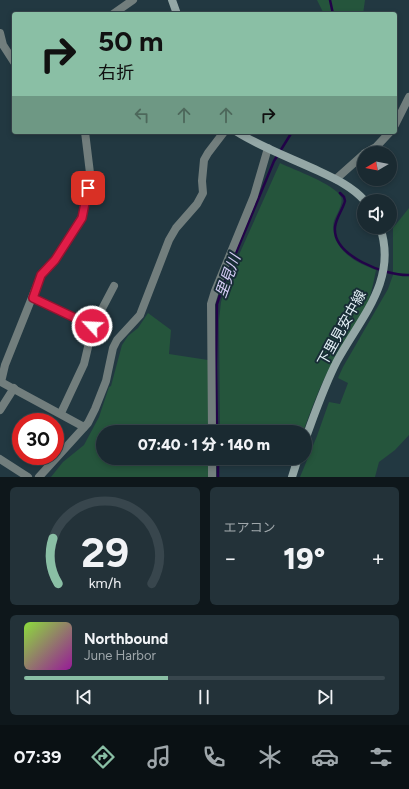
<!DOCTYPE html>
<html lang="ja">
<meta charset="utf-8">
<style>
:root{--surface:#1a2a31;--page:#233239;--text:#f1f3f6;--muted:#9fa7ab;--line:#38464d;--accent:#8abfa5}
body{margin:0;font-family:Figtree,"Noto Sans JP",sans-serif;background:var(--page);color:var(--text);height:100vh;display:flex;flex-direction:column;font-size:15px;white-space:nowrap}
*{box-sizing:border-box;margin:0}
p{font-size:13px;color:var(--muted)}
.icon{flex:none;width:22px;height:22px;fill:none;stroke:currentColor;stroke-width:2;stroke-linecap:round;stroke-linejoin:round}
.map{position:relative;height:477px;overflow:hidden}
.details{display:flex;flex-direction:column;gap:10px;padding:10px;background:#0e171b;flex:1}
.details>*{flex:none}
.top-card{position:absolute;left:12px;top:12px;width:385px;height:122px;border-radius:4px;box-shadow:0 2px 6px #0003,0 0 0 1px var(--line);background:#8abfa5;color:#111;overflow:hidden}
.needle{width:26px;rotate:260deg}
.controls{position:absolute;left:357px;top:146px;display:grid;gap:8px}
.controls a{display:grid;place-items:center;width:40px;height:40px;border-radius:50%;background:var(--surface);box-shadow:0 2px 6px #0003,0 0 0 1px var(--line);font-size:20px}
.speed{position:absolute;left:12px;top:413px;display:flex;gap:8px;font-size:20px;font-weight:700;text-align:center}
.speed>*{display:grid;place-content:center;width:52px;height:52px;border-radius:50%;background:var(--surface);box-shadow:0 2px 6px #0003,0 0 0 1px var(--line);line-height:1}
.speed .limit{border:6px solid #d22;background:#fff;color:#111}
.pin{position:absolute;display:grid;place-items:center;width:34px;height:34px;color:#fff;margin:-17px;border-radius:8px;box-shadow:0 2px 6px #0006}
.me{position:absolute;width:44px;margin:-22px;rotate:295deg;stroke-linejoin:round;filter:drop-shadow(0 0 3px #0008)}
.turn{display:flex;align-items:center;gap:14px;height:84px;padding:0 20px;font-size:18px}
.turn .icon{width:52px;height:52px;stroke-width:2.5}
.turn b{display:block;font-size:28px;line-height:34px}
.lanes{display:flex;align-items:center;height:38px;padding:0 20px;background:#0003;justify-content:center;gap:20px;direction:ltr}
.lanes .off{opacity:.35}
.big{font-size:30px;font-weight:800;line-height:1.1}
.details .widget{flex:1;display:flex;flex-direction:column;justify-content:center;gap:6px;min-width:0;padding:0 14px;border-radius:6px;background:var(--page)}
.details .dial{align-items:center;gap:0}
.dial svg{height:104px;overflow:visible;fill:none;stroke:var(--line);stroke-width:7;stroke-linecap:round;text-anchor:middle}
.dial text{fill:var(--text);stroke:none}
.song{display:flex;align-items:center;gap:12px}
.cover{width:48px;height:48px;border-radius:6px;background:linear-gradient(135deg,hsl(90 70% 55%),hsl(300 70% 35%))}
.played{height:4px;border-radius:2px;background:linear-gradient(90deg,var(--accent) 40%,var(--line) 40%)}
.keys{display:flex;justify-content:space-around;direction:ltr}
.heat{display:flex;justify-content:space-between;align-items:center;font-size:22px;direction:ltr}
.details .tiles{flex:1;display:grid;gap:10px;grid-template-columns:1fr 1fr}
.widget:last-child{grid-column:span 2}
.trip{position:absolute;left:96px;top:425px;width:216px;height:40px;border-radius:20px;background:var(--surface);box-shadow:0 2px 6px #0003,0 0 0 1px var(--line);font-weight:800;line-height:40px;text-align:center}
.menu{display:flex;height:64px;justify-content:space-around;align-items:center;background:#0a1114;color:var(--muted)}
.menu .icon{width:28px;height:28px}
.menu .on{color:var(--accent)}
.menu b{font-size:18px;color:var(--text)}
.map>svg:first-child{display:block}
</style>
<div class="map">
<svg width="409" height="477" viewBox="0 0 409 477">
<rect width="100%" height="100%" fill="#223841"/>
<g fill="#25553c">
<polygon points="317,0 365,0 363,14 324,14"/>
<path d="M280 163C294 170 335 184 341 197 344 203 336 215 334 221 333 224 333 229 334 233 339 254 357 263 376 270 374 280 372 290 369 300 359 327 339 349 326 375 317 393 310 413 303 432H220L219 320 221 302 229 277Z"/>
<polygon points="409,208 409,435 395,450 379,462 375,477 300,477 317,436 329,402 340,404 348,383 338,378 343,367 388,289 393,275 393,228"/>
<polygon points="148,313 171,330 169,354 208,360 209,432 103,432 103,458 209,458 209,477 51,477 63,462 84,445 99,417 109,387 111,386 122,345 128,336 138,328"/>
</g>
<g fill="none" stroke-linecap="round" stroke-linejoin="round">
<g stroke="#220348" stroke-width="2.5">
<polyline points="330,0 333,14"/>
<path d="M340 193 344 197 345 201C343 209 336 218 335 227 332 256 386 276 409 275"/>
<polyline points="217,432 216,366 217,304 226,277 274,161 292,132"/>
<polyline points="218,458 218,477"/>
</g>
<g stroke="#727e7d" stroke-width="8">
<polyline points="113,14 133,0"/>
<polyline points="0,33 3,45 14,62"/>
<polyline points="395,125 409,97"/>
<polyline points="365,153 376,147 390,132"/>
<polyline points="336,179 364,154"/>
<polyline points="33,298 93,326"/>
<polyline points="0,410 14,388"/>
<polyline points="61,413 84,364 93,326 114,286"/>
<polyline points="84,427 1,382 5,365 41,275 55,260 82,217 90,173 85,132"/>
<polyline points="212,432 211,304 215,291 254,196 268,148"/>
<polyline points="212,458 212,477"/>
<polyline points="0,459 28,477"/>
<polyline points="39,477 88,423 95,409 106,381 113,348 117,340 140,315 169,240 176,228 197,204 203,193 202,181 204,160 208,153 224,132"/>
</g>
<g stroke="#94a7a6" stroke-width="8">
<polyline points="172,0 177,14"/>
<path d="M237 132C259 146 288 157 312 168 331 177 351 185 365 201"/>
<path d="M305 440C315 413 324 386 337 361 361 317 398 280 380 227"/>
<polyline points="292,477 298,458"/>
</g>
</g>
<g fill="none" stroke-linecap="round" stroke-linejoin="round">
<g stroke="#92132f" stroke-width="10">
<polyline id="route" points="88,188 82,218 55,260 41,275 33,298 92,326"/>
</g>
<use href="#route" stroke="#e11d48" stroke-width="7"/>
</g>
<g text-anchor="middle" dominant-baseline="central" stroke-width="4" stroke-linejoin="round" paint-order="stroke">
<g font-size="14" fill="#e4f1f7" stroke="#182d36">
<text transform="translate(342 328) rotate(-61)">下里見安中線</text>
</g>
<g font-size="15" font-style="italic" fill="#d5ccf5" stroke="#182d36">
<text transform="translate(228 276) rotate(-70)">里見川</text>
</g>
</g>
</svg>
<div class="controls">
<a><svg class="needle" viewBox="-14 -14 28 28"><path d="M0-13l5 13h-10z" fill="#e53935"/><path d="M0 13l5-13h-10z" fill="#9fa7ab"/></svg></a>
<a><svg class="icon" aria-label="sound" viewBox="0 0 24 24"><path d="M4 9h4l5-4v14l-5-4H4zM17 9q2 3 0 6"/></svg></a>
</div>
<div class="speed"><div class="limit">30</div></div>
<div class="pin" style="left:88px;top:188px;background:#d93025"><svg class="icon" aria-label="arrive" viewBox="0 0 24 24"><path d="M6 21V4h12l-3 4 3 4H6"/></svg></div>
<svg class="me" style="left:92px;top:326px" viewBox="-20 -20 40 40"><circle r="17" fill="#e11d48" stroke="#fff" stroke-width="3"/><path d="M0-11L8 9 0 5-8 9z" fill="#fff"/></svg>
<div class="trip">07:40 · 1 分 · 140 m</div>
<div class="top-card">
<div class="turn"><svg class="icon" aria-label="right" viewBox="0 0 24 24"><path d="M7 20v-9h11M14 6l5 5-5 5"/></svg><div><b>50 m</b>右折</div></div>
<div class="lanes"><svg class="icon off" aria-label="left" viewBox="0 0 24 24"><path d="M17 20v-9H6M10 6l-5 5 5 5"/></svg><svg class="icon off" aria-label="ahead" viewBox="0 0 24 24"><path d="M12 20V5M6 11l6-6 6 6"/></svg><svg class="icon off" aria-label="ahead" viewBox="0 0 24 24"><path d="M12 20V5M6 11l6-6 6 6"/></svg><svg class="icon" aria-label="right" viewBox="0 0 24 24"><path d="M7 20v-9h11M14 6l5 5-5 5"/></svg></div>
</div>
</div>
<section class="details">
<div class="tiles">
<div class="widget dial"><svg viewBox="0 0 100 80">
<path d="M14 69A42 42 0 1 1 86 69"/>
<path d="M14 69A42 42 0 0 1 10 34" stroke="#8abfa5"/>
<text x="50" y="56" font-size="32" font-weight="700">29</text>
<text x="50" y="72" font-size="11">km/h</text>
</svg></div>
<div class="widget"><p>エアコン</p>
<div class="heat"><a>−</a><b class="big">19°</b><a>+</a></div>
</div>
<div class="widget">
<div class="song"><i class="cover"></i><div><b>Northbound</b><p>June Harbor</p></div></div>
<div class="played"></div>
<div class="keys"><svg class="icon" aria-label="previous" viewBox="0 0 24 24"><path d="M18 5L8 12l10 7zM5 5v14"/></svg><svg class="icon" aria-label="pause" viewBox="0 0 24 24"><path d="M8 5v14M16 5v14"/></svg><svg class="icon" aria-label="next" viewBox="0 0 24 24"><path d="M6 5l10 7-10 7zM19 5v14"/></svg></div>
</div>
</div>
</section>
<nav class="menu">
<b>07:39</b>
<svg class="icon on" aria-label="directions" viewBox="0 0 24 24"><path d="M12 3l9 9-9 9-9-9zM9 14v-3h6M13 9l2 2-2 2"/></svg>
<svg class="icon" aria-label="music" viewBox="0 0 24 24"><path d="M9 18V5l10-2v13"/><circle cx="6" cy="18" r="3"/><circle cx="16" cy="16" r="3"/></svg>
<svg class="icon" aria-label="phone" viewBox="0 0 24 24"><path d="M5 4h4l2 5-3 2q2 4 5 5l2-3 5 2v4C11 20 4 13 5 4z"/></svg>
<svg class="icon" aria-label="climate" viewBox="0 0 24 24"><path d="M12 3v18M4 7l16 10M4 17L20 7"/></svg>
<svg class="icon" aria-label="car" viewBox="0 0 24 24"><path d="M5 17H2v-5l4-1 3-4h7l3 4 3 1v5h-3M9 17h6M6 11h13"/><circle cx="7" cy="17" r="2"/><circle cx="17" cy="17" r="2"/></svg>
<svg class="icon" aria-label="filters" viewBox="0 0 24 24"><path d="M4 7h16M4 17h16"/><circle cx="9" cy="7" r="2"/><circle cx="15" cy="17" r="2"/></svg>
</nav>
